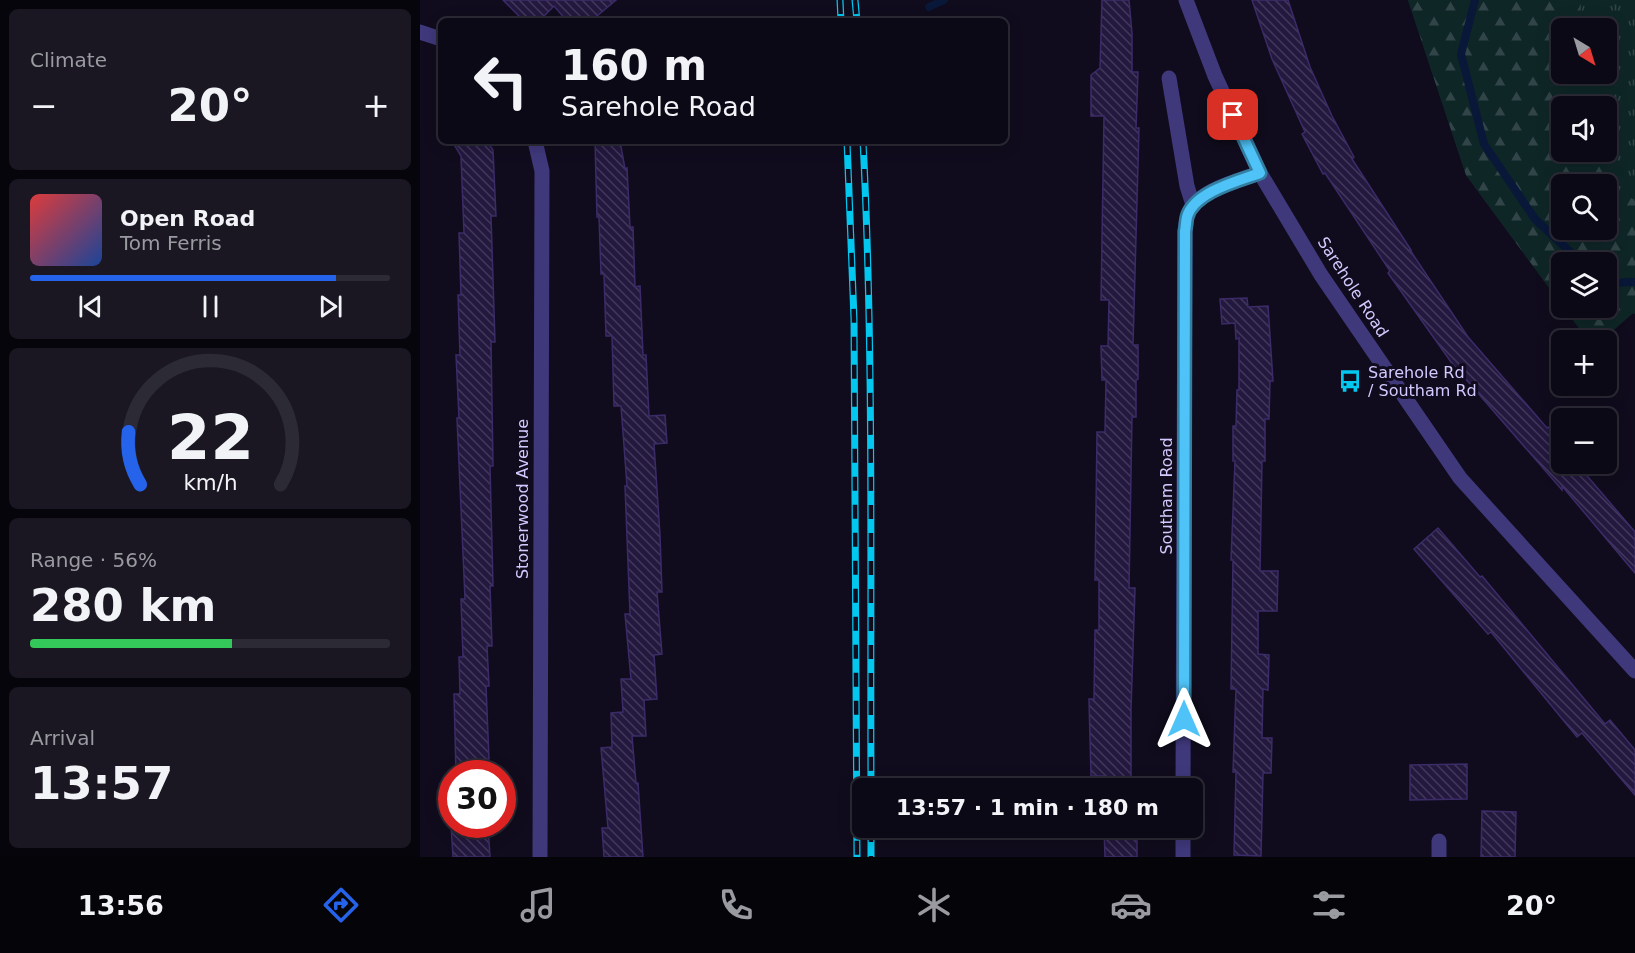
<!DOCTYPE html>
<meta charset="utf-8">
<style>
:root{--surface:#0c0916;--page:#1a1723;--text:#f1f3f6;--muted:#9a9aa1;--line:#2c2a35;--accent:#2563eb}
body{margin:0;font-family:"DejaVu Sans",sans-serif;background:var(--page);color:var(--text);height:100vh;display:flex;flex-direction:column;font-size:22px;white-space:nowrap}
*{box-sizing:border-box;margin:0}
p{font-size:20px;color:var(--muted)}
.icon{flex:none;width:33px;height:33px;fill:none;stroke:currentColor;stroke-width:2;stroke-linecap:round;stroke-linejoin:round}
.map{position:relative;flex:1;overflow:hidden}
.side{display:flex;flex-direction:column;gap:9px;padding:9px;background:#07050c;width:420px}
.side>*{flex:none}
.hud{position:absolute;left:18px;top:18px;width:570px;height:126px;border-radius:9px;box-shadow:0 3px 15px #0003,0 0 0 2px var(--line);background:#0c0916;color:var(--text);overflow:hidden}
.needle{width:39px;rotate:142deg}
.fabs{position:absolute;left:1131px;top:18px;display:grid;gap:12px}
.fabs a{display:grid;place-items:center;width:66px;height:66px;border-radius:9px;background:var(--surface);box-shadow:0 3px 15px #0003,0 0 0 2px var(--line);font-size:30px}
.speed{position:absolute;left:18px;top:760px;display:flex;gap:12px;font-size:30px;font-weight:700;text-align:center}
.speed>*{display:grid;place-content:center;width:78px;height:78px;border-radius:50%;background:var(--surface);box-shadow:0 3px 15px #0003,0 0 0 2px var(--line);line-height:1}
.speed .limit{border:9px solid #d22;background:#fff;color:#111}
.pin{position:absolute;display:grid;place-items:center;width:51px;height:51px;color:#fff;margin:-26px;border-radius:12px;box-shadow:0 3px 9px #0006}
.me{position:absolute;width:66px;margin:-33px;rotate:0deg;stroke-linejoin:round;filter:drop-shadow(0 0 4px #0008)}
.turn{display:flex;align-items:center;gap:21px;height:126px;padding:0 24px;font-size:27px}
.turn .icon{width:78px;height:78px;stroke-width:2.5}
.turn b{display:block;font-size:42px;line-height:51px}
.big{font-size:45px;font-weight:700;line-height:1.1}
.side .tile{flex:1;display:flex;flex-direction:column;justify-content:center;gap:9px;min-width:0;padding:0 21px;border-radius:9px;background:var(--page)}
.side .dial{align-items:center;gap:0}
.dial svg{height:156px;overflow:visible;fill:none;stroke:var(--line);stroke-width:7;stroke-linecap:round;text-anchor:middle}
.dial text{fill:var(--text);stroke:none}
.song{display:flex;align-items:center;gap:18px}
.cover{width:72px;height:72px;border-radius:9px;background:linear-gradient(135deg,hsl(0 70% 55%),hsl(220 70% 35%))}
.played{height:6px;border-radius:3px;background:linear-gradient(90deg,var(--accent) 85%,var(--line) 85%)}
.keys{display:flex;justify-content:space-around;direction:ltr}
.heat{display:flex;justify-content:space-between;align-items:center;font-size:33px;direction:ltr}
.charge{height:9px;border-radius:4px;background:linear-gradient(90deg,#34c759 56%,var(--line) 0)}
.trip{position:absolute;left:432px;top:778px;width:351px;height:60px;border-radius:9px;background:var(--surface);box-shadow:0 3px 15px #0003,0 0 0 2px var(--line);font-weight:700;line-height:60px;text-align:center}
.dock{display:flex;height:96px;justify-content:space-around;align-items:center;background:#050409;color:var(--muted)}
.dock .icon{width:42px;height:42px}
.dock .selected{color:var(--accent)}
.dock b{font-size:27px;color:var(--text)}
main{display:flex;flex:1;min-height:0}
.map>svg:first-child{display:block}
</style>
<main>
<section class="side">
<div class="tile"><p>Climate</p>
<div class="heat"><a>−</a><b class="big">20°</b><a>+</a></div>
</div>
<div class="tile">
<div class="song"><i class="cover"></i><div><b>Open Road</b><p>Tom Ferris</p></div></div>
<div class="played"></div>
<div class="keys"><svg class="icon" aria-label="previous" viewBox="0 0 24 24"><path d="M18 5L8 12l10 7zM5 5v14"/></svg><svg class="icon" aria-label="pause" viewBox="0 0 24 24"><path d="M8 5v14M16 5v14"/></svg><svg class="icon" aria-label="next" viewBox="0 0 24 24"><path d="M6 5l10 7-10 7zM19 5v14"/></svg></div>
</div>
<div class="tile dial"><svg viewBox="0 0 100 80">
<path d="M14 69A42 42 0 1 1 86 69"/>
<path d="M14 69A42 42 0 0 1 8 42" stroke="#2563eb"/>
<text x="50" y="56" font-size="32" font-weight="700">22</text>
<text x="50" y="72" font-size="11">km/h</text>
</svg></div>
<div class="tile"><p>Range · 56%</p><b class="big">280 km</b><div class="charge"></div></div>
<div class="tile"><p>Arrival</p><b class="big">13:57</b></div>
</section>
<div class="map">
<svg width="1215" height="857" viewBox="0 0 1215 857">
<defs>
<pattern id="grass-tufts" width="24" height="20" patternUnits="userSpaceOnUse" patternTransform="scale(1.5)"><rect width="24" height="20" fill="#0f2627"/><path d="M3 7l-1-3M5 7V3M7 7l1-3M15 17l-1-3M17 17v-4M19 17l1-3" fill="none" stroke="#314447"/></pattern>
<pattern id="forest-firs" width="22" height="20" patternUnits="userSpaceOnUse" patternTransform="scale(1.5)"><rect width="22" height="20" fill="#0f2627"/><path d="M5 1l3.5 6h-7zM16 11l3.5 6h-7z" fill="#314447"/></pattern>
<pattern id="building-back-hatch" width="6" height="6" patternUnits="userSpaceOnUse" patternTransform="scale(1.5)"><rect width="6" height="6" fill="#23183e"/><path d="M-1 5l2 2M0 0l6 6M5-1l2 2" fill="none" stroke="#42385b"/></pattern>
</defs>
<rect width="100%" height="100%" fill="#100c1d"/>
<path fill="url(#grass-tufts)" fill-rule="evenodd" d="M988 0H1215V314L1213 313 1182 340H1168L1144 308H1186V262H1142L1141 304 1046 175ZM1142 28H1186V74H1142ZM1142 106H1186V152H1142ZM1142 184H1186V230H1142Z"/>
<path fill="url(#forest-firs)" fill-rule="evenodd" d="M988 0H1160L1161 4 1159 28H1142V74H1155L1153 106H1142V152H1172L1196 191 1215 200V314L1213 313 1182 340H1168L1144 308H1186V262H1142L1141 304 1046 175ZM1142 184H1186V230H1142Z"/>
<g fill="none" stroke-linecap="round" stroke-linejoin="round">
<g stroke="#091739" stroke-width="8">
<polyline points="1055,0 1041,54 1064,144 1115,219 1161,262"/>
<polyline points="509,7 524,0"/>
<polyline points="1186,283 1215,282"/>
</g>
</g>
<g fill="url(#building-back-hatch)" stroke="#3c2b69" stroke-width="1.5">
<polygon points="83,0 196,0 171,21 147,21 134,6 119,21 104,21"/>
<polygon points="682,0 709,0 712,33 712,72 718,72 716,128 719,128 713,345 718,345 718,379 716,380 716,417 712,417 709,588 715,588 711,709 711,789 684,789 684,776 671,776 669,699 674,699 675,630 679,630 679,580 675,580 677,432 685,432 686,380 682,380 681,346 688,346 689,300 681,300 684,116 671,116 671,75 680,68"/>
<polygon points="832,0 868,0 890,67 912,116 934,157 932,159 991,250 990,250 1048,337 1127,428 1128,427 1142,442 1142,464 1157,464 1215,532 1215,573 1142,486 1142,490 1031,362 968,273 970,271 905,173 903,174 882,134 885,132 852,59"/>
<polygon points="32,141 67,141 73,150 76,216 71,216 75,342 71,342 73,466 70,466 73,586 70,586 72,646 67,646 69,686 66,686 69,759 66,759 67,774 36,774 34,694 40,694 39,657 43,657 41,599 45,599 37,418 39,418 36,355 40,355 38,295 41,295 39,233 44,233 41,156"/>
<polygon points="175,141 200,141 205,169 207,168 210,227 213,227 215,287 220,286 223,355 226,355 229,416 245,415 247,443 234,444 240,535 242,592 237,592 242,654 234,655 237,699 224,700 226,736 212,736 216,783 218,783 223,857 184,857 182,828 188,828 181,748 192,747 191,713 203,712 201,679 211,679 205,614 210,614 205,486 207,486 201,406 194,406 192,336 186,336 184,274 181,274 179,217 177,217"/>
<polygon points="827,298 828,307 848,306 853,381 850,381 849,419 845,419 845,461 842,461 840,571 858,571 857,611 838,611 838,654 849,655 848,690 843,689 842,738 852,738 851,773 843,773 841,856 814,855 816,772 813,772 816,689 811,689 813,560 811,560 815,461 813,461 813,426 816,426 817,390 819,390 819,338 816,339 815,323 802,324 800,299"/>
<polygon points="1018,528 1060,577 1062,576 1185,724 1190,720 1215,750 1215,795 1162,733 1157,737 1071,632 1068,634 994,549"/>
<polygon points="1047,764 1047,799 990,800 990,765"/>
<polygon points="1062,811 1096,812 1095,857 1061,857"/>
<polygon points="31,825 68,825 70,857 33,857"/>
<polygon points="684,828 717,828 717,857 685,857"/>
</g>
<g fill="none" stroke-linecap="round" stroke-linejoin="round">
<g stroke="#3f387b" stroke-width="15">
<polyline points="766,0 795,76 840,173 901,275 1040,478 1215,671"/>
<polyline points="0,32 21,39"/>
<polyline points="749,78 767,186 773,205"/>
<polyline points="115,141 122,171 120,857"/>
<path d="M763 789 765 231C766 225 766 218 769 212 779 190 818 181 840 173"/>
<polyline points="763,857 763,828"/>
<polyline points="1019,857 1019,841"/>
</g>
<g stroke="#04c7ef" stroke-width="7">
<g id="rail">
<polyline points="420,0 421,21"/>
<polyline points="435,0 437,21"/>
<polyline points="427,141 434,319 437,857"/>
<path d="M443 141C454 357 450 573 451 789"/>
<polyline points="451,828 451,857"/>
</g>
</g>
<use href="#rail" stroke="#100c1d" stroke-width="4.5" stroke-dasharray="14" stroke-linecap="butt"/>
</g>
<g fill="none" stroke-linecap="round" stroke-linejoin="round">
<g stroke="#337fa1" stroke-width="15">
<path id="route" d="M764 719 765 231C766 227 766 221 767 217 774 192 818 181 840 173L813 115"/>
</g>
<use href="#route" stroke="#4fc3f7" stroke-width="10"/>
</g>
<defs>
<g id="bus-bare" transform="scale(1.8)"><path d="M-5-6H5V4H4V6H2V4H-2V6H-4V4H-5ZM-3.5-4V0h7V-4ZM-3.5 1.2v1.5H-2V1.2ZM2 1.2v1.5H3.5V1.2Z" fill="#04c7ef" stroke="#100c1d" stroke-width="2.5" paint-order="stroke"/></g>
</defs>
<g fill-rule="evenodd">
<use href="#bus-bare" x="930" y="381"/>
</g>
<g text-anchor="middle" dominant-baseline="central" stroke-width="6" stroke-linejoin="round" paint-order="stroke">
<g font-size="16" fill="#d3c9fe" stroke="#100c1d">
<text transform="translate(933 287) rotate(57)">Sarehole Road</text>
<text transform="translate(746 496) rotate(-90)">Southam Road</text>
<text transform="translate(102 499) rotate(-90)">Stonerwood Avenue</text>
</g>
<g font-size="16" fill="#d3c9fe" stroke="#100c1d" text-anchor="start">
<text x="948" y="372">Sarehole Rd<tspan x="948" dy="18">/ Southam Rd</tspan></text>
</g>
</g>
</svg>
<div class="fabs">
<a><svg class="needle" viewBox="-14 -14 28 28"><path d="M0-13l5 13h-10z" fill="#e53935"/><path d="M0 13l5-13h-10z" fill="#9a9aa1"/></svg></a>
<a><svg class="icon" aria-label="sound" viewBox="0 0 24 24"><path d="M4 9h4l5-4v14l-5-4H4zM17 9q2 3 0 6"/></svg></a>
<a><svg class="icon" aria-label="search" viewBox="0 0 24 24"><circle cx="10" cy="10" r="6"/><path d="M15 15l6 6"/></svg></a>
<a><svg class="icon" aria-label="layers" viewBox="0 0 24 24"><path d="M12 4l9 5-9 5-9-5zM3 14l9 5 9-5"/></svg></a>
<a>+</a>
<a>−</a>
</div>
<div class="speed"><div class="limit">30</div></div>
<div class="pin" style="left:813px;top:115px;background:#d93025"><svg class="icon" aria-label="arrive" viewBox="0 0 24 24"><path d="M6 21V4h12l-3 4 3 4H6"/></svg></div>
<svg class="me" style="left:764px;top:719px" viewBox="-20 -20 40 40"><path d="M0-17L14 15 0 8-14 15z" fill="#4fc3f7" stroke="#fff" stroke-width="4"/></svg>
<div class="trip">13:57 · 1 min · 180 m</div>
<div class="hud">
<div class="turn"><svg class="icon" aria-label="left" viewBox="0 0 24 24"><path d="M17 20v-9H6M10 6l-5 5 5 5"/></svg><div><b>160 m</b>Sarehole Road</div></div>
</div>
</div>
</main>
<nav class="dock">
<b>13:56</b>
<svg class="icon selected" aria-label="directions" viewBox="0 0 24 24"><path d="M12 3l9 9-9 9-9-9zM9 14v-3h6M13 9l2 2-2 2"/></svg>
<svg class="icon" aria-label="music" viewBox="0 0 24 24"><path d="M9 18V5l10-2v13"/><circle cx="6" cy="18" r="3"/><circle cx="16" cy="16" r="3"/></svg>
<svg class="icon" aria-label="phone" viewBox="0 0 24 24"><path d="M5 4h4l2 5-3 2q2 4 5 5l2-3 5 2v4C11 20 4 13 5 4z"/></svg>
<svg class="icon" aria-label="climate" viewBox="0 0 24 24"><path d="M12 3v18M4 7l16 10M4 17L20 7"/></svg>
<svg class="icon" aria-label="car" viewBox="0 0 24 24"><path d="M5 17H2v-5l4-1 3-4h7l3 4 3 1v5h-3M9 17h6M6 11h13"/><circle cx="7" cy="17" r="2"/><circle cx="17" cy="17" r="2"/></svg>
<svg class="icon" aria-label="filters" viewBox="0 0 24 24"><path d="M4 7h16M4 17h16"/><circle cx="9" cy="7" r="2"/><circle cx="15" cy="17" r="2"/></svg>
<b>20°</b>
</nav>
